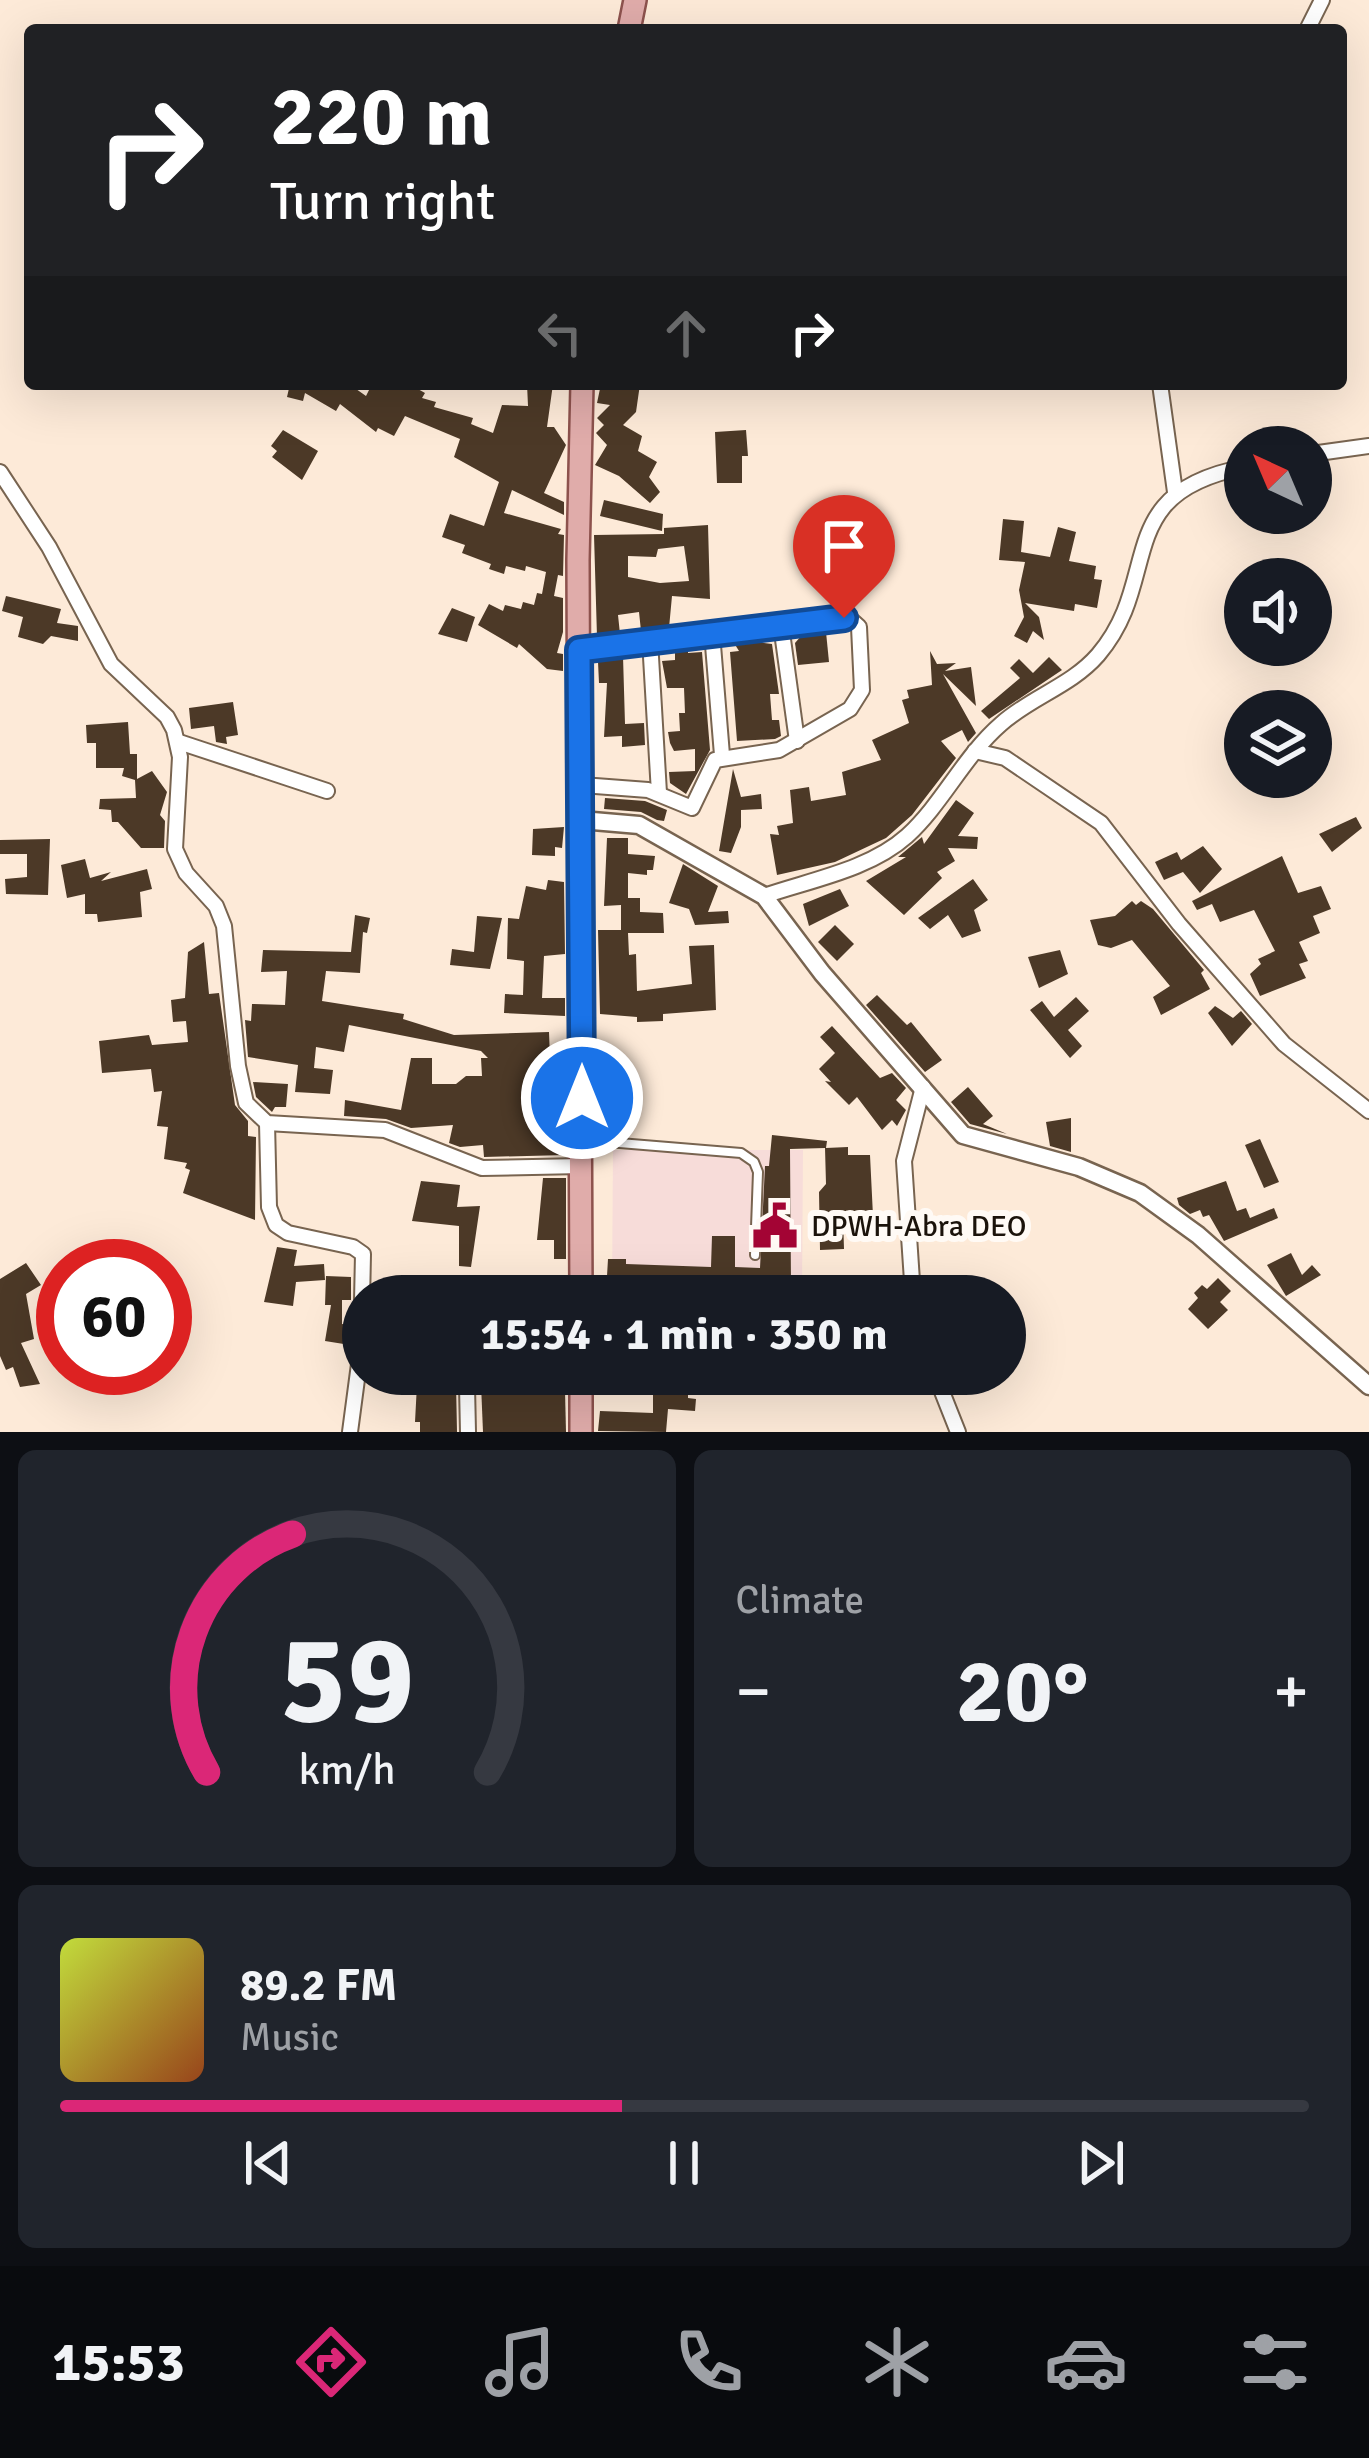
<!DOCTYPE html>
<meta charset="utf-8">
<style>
:root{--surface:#171b24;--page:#20242c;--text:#f1f3f6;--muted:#9ea1a6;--line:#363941;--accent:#db2777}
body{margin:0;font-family:Signika,sans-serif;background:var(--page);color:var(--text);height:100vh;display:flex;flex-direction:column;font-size:45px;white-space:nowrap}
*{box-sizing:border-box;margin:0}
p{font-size:39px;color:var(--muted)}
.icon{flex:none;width:66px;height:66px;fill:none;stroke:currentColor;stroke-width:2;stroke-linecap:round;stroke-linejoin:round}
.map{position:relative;height:1432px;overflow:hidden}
.details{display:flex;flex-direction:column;gap:18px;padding:18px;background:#0d0f14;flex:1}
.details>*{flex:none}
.top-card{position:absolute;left:24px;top:24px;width:1323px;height:366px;border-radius:12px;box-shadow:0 12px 48px #0002;background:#202124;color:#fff;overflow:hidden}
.needle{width:78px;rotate:316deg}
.fabs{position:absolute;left:1224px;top:426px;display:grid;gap:24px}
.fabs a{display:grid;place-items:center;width:108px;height:108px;border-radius:50%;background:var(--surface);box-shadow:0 12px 48px #0002;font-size:60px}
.speed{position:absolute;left:36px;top:1239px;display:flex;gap:24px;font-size:60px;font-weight:700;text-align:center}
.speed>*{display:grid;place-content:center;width:156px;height:156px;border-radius:50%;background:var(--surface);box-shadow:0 12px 48px #0002;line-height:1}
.speed .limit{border:18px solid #d22;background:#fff;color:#111}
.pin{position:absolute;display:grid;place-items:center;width:102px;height:102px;color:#fff;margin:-123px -51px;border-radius:50% 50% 50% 0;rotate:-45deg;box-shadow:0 0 12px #0007}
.pin .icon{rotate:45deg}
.me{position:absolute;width:132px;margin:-66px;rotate:0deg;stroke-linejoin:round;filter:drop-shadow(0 0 9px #0008)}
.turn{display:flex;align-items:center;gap:42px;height:252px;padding:0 48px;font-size:54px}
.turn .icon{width:156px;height:156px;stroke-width:2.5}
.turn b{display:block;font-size:84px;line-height:102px}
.lanes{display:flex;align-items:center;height:114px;padding:0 48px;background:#0003;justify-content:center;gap:60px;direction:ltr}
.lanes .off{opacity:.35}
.big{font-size:90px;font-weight:700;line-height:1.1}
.details .tile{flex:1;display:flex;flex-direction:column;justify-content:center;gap:18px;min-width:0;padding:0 42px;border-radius:18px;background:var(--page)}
.details .dial{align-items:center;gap:0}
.dial svg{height:312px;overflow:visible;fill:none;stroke:var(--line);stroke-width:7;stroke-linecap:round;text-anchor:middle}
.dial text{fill:var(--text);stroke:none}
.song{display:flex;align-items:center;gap:36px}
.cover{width:144px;height:144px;border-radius:18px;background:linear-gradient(135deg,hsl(70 70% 55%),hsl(20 70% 35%))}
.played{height:12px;border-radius:6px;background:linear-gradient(90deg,var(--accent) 45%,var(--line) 45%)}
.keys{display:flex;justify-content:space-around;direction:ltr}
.heat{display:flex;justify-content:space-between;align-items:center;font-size:66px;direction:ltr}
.details .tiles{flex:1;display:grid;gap:18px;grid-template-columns:1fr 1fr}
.tile:last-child{grid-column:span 2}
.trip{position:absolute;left:342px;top:1275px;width:684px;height:120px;border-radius:60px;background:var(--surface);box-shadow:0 12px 48px #0002;font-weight:700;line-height:120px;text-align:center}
.dock{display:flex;height:192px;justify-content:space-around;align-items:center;background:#090b0e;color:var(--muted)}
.dock .icon{width:84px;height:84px}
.dock .on{color:var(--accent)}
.dock b{font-size:54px;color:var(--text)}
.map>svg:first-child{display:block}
</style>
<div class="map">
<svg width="1369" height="1432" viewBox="0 0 1369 1432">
<rect width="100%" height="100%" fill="#fdead8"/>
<polygon fill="#f7dcd9" points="613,1150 803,1150 802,1294 612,1294"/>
<g fill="#4c3927" fill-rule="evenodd">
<polygon points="290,384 349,384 366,396 372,384 409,384 425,393 422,398 436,402 434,407 473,418 471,424 493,433 502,405 528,406 527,384 553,384 547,427 554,427 566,445 544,493 564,502 564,515 512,490 504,513 561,529 558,534 564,535 563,576 558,575 554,596 563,598 563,632 557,653 563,654 563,671 547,669 519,644 517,648 478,625 489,604 503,611 505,605 521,609 523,602 534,605 537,593 542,594 546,572 526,566 525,571 506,566 504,574 489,569 491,564 462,553 465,545 442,537 450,514 484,526 499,482 454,457 460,439 405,416 394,436 378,428 376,432 340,404 336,411 305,393 303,401 287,397"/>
<polygon points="601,384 640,384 636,412 623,425 642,436 638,451 657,462 649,477 660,492 650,503 619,476 595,465 607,445 596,433 604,425 597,418 610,405 597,403"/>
<polygon points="283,430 318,451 302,480 272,457 277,451 271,446"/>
<polygon points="746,430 748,456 742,456 742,483 717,483 715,432"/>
<polygon points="604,500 663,514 662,531 600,516"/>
<polygon points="1003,519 1024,521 1021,552 1050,557 1058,527 1076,532 1069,561 1096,566 1094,579 1102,580 1097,608 1075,604 1074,611 1025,603 1039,617 1044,640 1033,631 1027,643 1014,636 1024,617 1019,590 1025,562 999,560"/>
<path d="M708 525 710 599 672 596 669 628 641 631 639 612 618 615 620 634 597 637 594 535 664 534V528ZM684 546 689 581 660 583 628 577V556L656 557 658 549Z"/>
<polygon points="6,596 61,609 57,623 78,626 78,641 51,636 43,644 18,637 23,617 2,611"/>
<polygon points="452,608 475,617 467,642 438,634"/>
<polygon points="826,632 829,662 798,665 795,643 802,635"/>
<polygon points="750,641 772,644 779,694 770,694 772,720 779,720 781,736 775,739 737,741 730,652 739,651 734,643"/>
<polygon points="688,649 688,653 702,652 710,750 686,794 670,783 669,772 695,771 695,749 674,751 670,743 668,732 680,731 679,713 685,713 684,688 667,688 662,661 675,660 675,650"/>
<polygon points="930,651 937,664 956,663 945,671 971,667 976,706 943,674 976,733 968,742 962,730 941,741 956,758 912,815 886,838 835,862 777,875 770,834 779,835 777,826 793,823 790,790 809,787 811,801 846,795 842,772 881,760 872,740 909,723 902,700 909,698 907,690 932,685"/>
<polygon points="623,656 625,724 644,723 645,745 622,747 622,736 604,737 607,683 599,683 598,662"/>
<polygon points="1049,657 1062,670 989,719 981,711 1020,678 1010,668 1019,659 1033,673"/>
<polygon points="233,702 238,735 226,737 227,744 216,742 214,726 191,729 189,708"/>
<polygon points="128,722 130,754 137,754 137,779 152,771 167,792 160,815 165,821 164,848 141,848 118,822 112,822 111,810 99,809 100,799 136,798 135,780 122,776 124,768 96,768 96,743 87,743 86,725"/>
<polygon points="733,769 741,797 761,794 762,809 741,810 741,827 731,853 719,851"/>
<polygon points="605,798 645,801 667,810 664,821 657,820 641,812 604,809"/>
<polygon points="956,800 974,813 958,836 978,837 977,849 948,848 955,861 937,872 942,878 904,915 866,881 906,857 898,857 922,837 924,844"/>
<polygon points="1356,817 1362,828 1332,852 1319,834"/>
<polygon points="564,827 562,848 555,847 555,856 532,855 533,829"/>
<polygon points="607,838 628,838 628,854 655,856 653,870 647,870 647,875 628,873 628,898 640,898 640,912 663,913 664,933 628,933 629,955 636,954 637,991 692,984 689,946 714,945 716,1010 663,1014 663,1021 637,1022 637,1017 600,1014 598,930 621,930 621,905 604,906"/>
<polygon points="50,839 48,895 6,894 5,879 27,877 27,854 0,854 0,840"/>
<polygon points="1203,846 1222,869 1200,893 1183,872 1164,880 1155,862 1177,852 1181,860"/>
<polygon points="1282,856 1298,893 1321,886 1331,909 1313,916 1320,933 1299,942 1308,961 1299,964 1306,978 1260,996 1250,974 1261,964 1258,959 1275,951 1254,910 1220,922 1212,904 1197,910 1192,901"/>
<polygon points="85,859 90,878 111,872 101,881 147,869 152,889 140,892 142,917 98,922 97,914 85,914 85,894 67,898 61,865"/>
<polygon points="683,864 718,886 708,912 728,911 729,923 695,925 689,909 669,903"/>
<polygon points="973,879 988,900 974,910 981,931 962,938 948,915 930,929 918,918"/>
<polygon points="548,880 564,882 565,954 544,956 542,998 565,998 565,1016 504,1013 505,994 523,995 524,961 507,959 508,918 519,919 526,886 546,890"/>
<polygon points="840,889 849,906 809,926 803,904"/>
<polygon points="1132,901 1136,905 1141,901 1153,909 1204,970 1201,973 1210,989 1161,1015 1153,997 1170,986 1132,940 1111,948 1098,945 1090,920 1115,916"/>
<polygon points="355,915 370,918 367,933 363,932 360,973 326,971 322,1001 404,1014 403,1019 454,1035 549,1032 550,1059 560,1058 565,1067 565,1155 484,1157 483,1145 460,1147 449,1143 453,1125 411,1128 386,1119 344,1116 345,1100 401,1110 411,1058 432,1058 432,1084 456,1084 466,1076 482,1076 481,1058 488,1058 481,1051 349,1025 344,1052 316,1047 314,1068 333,1070 330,1094 295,1092 298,1065 248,1057 245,1020 251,1021 252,1004 285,1005 287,971 261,972 263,950 351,952"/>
<polygon points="477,916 502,918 490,969 450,965 452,949 474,952"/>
<polygon points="835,925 854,944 837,961 818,942"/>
<polygon points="204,942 209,994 219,993 235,1105 248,1121 248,1136 256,1137 255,1220 183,1193 190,1170 185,1168 187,1163 164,1159 168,1127 157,1126 162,1091 154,1092 151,1069 102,1073 99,1041 149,1035 152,1045 188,1042 186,1021 173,1022 171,1000 185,998 188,952"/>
<polygon points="1060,950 1068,974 1039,988 1028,957"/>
<polygon points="877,995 907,1025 911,1022 942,1060 925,1072 866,1005"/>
<polygon points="1076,997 1089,1011 1068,1030 1082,1046 1070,1058 1030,1010 1042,1001 1054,1017"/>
<polygon points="1215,1006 1233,1018 1241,1011 1252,1024 1232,1046 1208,1013"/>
<polygon points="832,1026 880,1078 892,1073 906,1088 896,1100 906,1110 897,1126 892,1120 882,1130 857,1097 849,1105 825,1081 831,1082 819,1069 835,1053 820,1037"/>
<polygon points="253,1082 288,1084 286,1107 275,1107 272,1112 256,1097"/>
<polygon points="968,1087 993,1116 983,1124 1007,1134 970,1124 951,1102"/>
<polygon points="1071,1118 1071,1152 1050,1146 1046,1122"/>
<polygon points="772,1135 827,1141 826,1148 848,1147 848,1155 870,1155 873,1216 843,1217 844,1249 820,1250 819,1192 826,1184 825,1148 790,1149 791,1286 714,1279 714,1290 658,1287 658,1296 606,1293 608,1259 626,1259 626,1264 711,1267 712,1236 735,1236 735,1267 760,1268 765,1166 769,1166"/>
<polygon points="1260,1139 1279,1182 1264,1188 1245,1145"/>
<polygon points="543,1178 566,1178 566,1259 554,1259 554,1240 537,1240"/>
<polygon points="421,1181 460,1185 457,1207 480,1206 471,1267 459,1266 459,1226 412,1221"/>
<polygon points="1226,1181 1237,1211 1246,1208 1250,1218 1274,1208 1278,1218 1224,1241 1209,1215 1203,1217 1200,1210 1190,1214 1179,1205 1177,1198"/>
<polygon points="277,1247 297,1250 294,1266 324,1264 325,1280 296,1282 293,1306 264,1302"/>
<polygon points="1291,1253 1302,1275 1312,1265 1321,1275 1286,1296 1267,1265"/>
<polygon points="26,1263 41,1285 26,1294 34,1339 21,1343 40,1384 20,1387 13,1367 6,1370 0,1356 0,1279"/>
<polygon points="326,1276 351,1277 351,1300 342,1300 342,1324 350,1325 350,1345 325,1341 331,1305 325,1305"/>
<polygon points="1218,1278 1231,1291 1220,1302 1228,1310 1208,1329 1188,1309 1198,1298 1194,1293 1202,1285 1207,1289"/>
<polygon points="663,1374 688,1374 688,1398 696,1399 695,1411 668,1409 666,1432 598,1431 600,1411 653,1413 653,1394 663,1394"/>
<polygon points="438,1383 456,1383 457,1432 420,1432 420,1422 415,1422 417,1384"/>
<polygon points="481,1384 565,1391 566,1432 483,1432"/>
</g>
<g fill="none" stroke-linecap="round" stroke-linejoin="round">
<g stroke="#786450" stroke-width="12">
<polyline id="service" points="583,1140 741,1153 754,1162 758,1172 755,1255"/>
</g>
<g stroke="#786450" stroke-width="18">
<g id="minor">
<polyline points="1307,30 1322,0"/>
<polyline points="1160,384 1175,492"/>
<polyline points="1311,454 1369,446"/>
<polyline points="0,472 49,547 111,664 167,717 174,730 180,757 175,849 186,873 216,906 224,926 238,1066 246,1103 267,1123 385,1130 482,1168 582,1166"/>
<polyline points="781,625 797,741"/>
<polyline points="712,633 722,755"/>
<polyline points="650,640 659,793"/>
<polyline points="579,650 849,618 859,627 862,690 850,709 779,750 715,760 692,808 648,790 582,785"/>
<polyline points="179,742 327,791"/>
<polyline points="975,751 1005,758 1101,823 1179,924 1284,1044 1369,1111"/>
<path d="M764 896C810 880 869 870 907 836 943 803 964 756 1001 724 1031 697 1071 686 1098 655 1164 578 1109 493 1245 467"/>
<polyline points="267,1123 269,1207 276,1225 288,1233 353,1247 363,1254 361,1349 350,1432"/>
<polyline points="913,1296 904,1161 923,1087"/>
<polyline points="935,1374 958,1432"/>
<polyline points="467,1386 468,1432"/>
</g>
</g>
<g stroke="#786450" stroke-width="21">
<polyline id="tertiary" points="581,820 639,825 764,896 822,973 963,1135 1079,1167 1140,1193 1198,1235 1369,1386"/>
</g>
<g stroke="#8d524d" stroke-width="26">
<g id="primary">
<polyline points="629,30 635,0"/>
<polyline points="581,1296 578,560 582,384"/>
<polyline points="581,1374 581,1432"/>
</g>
</g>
<use href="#service" stroke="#fff" stroke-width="8"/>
<use href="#minor" stroke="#fff" stroke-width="14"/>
<use href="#tertiary" stroke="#fff" stroke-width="16"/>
<use href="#primary" stroke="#e0acaa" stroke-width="21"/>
</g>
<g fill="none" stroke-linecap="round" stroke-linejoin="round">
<g stroke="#114b97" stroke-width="30">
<polyline id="route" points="582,1098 579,650 844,618"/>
</g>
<use href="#route" stroke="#1a73e8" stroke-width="21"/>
</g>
<defs>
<g id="civic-bare" transform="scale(3.6)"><path d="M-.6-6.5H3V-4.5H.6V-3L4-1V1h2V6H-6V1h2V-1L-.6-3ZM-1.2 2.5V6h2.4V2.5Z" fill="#a30434" stroke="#fffaf5" stroke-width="2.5" paint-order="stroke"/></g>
</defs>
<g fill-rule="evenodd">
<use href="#civic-bare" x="775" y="1226"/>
</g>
<g text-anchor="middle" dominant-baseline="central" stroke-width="12" stroke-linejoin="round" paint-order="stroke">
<g font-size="30" fill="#1b130b" stroke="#fffaf5" text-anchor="start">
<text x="811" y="1226">DPWH-Abra DEO</text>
</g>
</g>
</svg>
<div class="fabs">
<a><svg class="needle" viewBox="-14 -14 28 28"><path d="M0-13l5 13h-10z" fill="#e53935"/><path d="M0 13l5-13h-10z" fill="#9ea1a6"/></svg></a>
<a><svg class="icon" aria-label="sound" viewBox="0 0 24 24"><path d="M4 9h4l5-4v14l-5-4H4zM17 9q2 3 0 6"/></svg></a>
<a><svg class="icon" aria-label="layers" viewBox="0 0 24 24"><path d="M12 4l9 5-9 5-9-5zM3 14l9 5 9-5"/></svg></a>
</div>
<div class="speed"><div class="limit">60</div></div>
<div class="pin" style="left:844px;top:618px;background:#d93025"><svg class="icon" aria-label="arrive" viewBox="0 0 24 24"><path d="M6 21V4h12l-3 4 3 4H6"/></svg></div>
<svg class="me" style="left:582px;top:1098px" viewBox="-20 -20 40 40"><circle r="17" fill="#1a73e8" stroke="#fff" stroke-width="3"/><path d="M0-11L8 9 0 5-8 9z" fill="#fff"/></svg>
<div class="trip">15:54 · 1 min · 350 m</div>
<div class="top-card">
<div class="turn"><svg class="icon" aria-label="right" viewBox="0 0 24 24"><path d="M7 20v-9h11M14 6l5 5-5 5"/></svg><div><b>220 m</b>Turn right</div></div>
<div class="lanes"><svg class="icon off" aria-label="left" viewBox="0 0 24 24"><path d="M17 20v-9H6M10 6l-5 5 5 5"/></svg><svg class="icon off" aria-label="ahead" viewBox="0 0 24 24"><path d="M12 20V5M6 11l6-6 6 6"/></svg><svg class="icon" aria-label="right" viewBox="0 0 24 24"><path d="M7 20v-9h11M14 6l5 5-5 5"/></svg></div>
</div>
</div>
<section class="details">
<div class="tiles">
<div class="tile dial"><svg viewBox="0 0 100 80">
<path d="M14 69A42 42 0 1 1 86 69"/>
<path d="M14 69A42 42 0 0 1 36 8" stroke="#db2777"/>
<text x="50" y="56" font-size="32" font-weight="700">59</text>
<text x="50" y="72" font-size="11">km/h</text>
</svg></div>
<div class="tile"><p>Climate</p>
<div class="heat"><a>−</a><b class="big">20°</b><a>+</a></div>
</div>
<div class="tile">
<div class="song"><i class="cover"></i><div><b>89.2 FM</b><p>Music</p></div></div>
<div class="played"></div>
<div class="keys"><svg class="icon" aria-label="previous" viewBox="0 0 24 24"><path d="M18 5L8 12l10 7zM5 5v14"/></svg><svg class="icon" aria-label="pause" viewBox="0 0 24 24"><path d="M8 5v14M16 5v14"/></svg><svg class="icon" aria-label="next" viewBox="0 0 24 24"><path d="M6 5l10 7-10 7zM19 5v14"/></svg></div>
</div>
</div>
</section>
<nav class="dock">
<b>15:53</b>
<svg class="icon on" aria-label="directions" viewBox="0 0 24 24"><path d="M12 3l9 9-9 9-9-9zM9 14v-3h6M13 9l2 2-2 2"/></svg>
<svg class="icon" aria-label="music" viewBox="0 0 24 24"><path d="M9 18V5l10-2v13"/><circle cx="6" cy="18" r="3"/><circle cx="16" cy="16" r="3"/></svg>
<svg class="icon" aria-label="phone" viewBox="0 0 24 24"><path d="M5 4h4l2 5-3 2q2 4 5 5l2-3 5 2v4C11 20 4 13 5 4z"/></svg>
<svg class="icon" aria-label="climate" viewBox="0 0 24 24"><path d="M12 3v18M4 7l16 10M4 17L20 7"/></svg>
<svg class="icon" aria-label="car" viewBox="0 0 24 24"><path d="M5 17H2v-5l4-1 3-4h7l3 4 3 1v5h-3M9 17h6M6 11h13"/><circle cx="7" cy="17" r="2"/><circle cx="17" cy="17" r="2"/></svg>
<svg class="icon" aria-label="filters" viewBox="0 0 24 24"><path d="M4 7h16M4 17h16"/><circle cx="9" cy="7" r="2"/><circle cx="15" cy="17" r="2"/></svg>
</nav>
